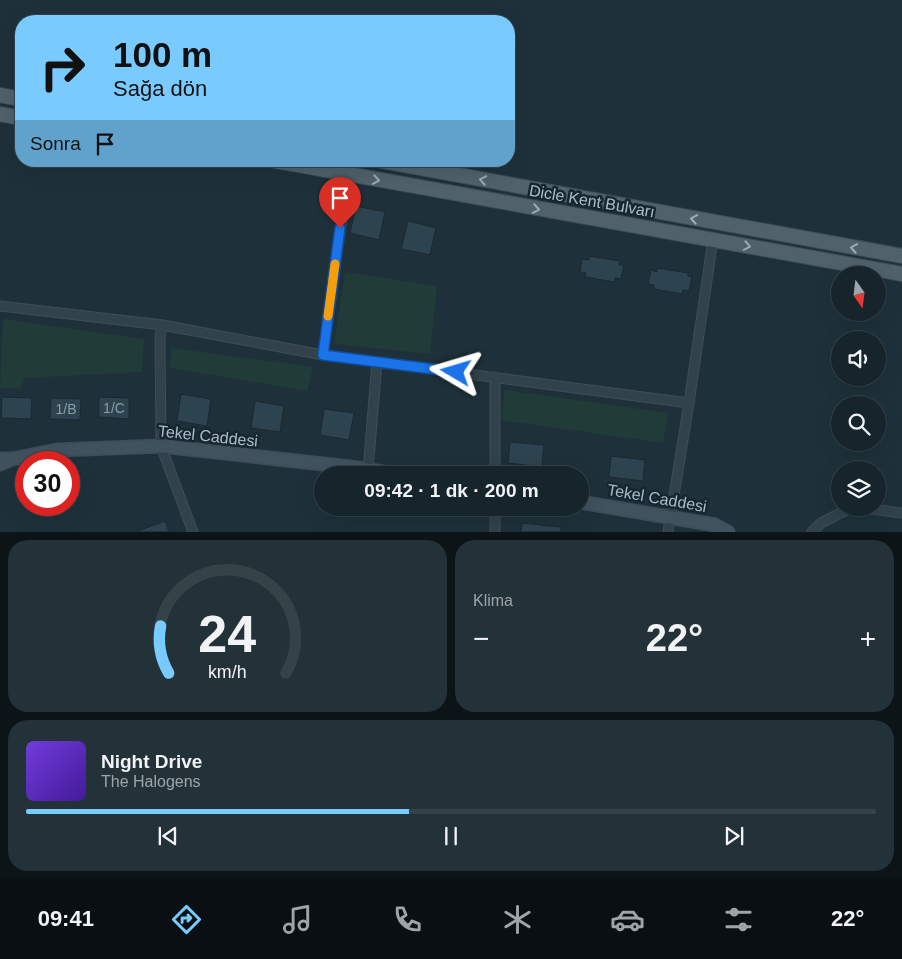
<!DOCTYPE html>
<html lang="tr">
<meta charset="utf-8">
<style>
:root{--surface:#16252c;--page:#233138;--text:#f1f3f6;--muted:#9ea5a9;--line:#354248;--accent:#79cbff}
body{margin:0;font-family:Arial,sans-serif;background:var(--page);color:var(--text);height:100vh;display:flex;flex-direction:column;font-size:19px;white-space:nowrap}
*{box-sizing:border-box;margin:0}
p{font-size:16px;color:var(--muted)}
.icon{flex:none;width:28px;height:28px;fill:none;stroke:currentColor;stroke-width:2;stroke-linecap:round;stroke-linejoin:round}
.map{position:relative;height:532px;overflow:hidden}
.details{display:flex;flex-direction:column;gap:8px;padding:8px;background:#0c1418;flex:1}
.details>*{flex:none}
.banner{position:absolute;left:15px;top:15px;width:500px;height:152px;border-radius:20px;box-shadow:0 5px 20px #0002,0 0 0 1px var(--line);background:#79cbff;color:#111;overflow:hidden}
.needle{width:32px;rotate:166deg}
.buttons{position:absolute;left:831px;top:266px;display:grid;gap:10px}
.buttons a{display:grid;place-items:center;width:55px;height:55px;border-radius:50%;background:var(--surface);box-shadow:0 5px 20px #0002,0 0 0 1px var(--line);font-size:25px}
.speed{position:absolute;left:15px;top:451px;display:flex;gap:10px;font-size:25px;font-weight:700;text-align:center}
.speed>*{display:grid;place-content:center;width:65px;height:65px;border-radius:50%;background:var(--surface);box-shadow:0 5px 20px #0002,0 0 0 1px var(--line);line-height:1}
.speed .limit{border:8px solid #d22;background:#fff;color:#111}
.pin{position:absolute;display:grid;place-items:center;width:42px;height:42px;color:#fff;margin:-51px -21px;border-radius:50% 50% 50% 0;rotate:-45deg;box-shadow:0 0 5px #0007}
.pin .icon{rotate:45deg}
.me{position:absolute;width:55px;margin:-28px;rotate:277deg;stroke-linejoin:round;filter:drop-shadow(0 0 4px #0008)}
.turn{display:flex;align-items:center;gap:18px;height:105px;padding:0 15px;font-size:22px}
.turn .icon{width:65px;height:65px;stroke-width:2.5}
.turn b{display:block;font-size:35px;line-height:42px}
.then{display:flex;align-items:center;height:48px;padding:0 15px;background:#0003;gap:10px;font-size:19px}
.big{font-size:38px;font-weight:600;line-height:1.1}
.details .tile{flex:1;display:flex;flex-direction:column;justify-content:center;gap:8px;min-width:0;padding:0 18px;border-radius:20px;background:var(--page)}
.details .dial{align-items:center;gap:0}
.dial svg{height:130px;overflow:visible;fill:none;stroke:var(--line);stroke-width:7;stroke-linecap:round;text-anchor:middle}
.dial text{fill:var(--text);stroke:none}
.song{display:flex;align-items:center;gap:15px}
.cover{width:60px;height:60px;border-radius:8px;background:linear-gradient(135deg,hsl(260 70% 55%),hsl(260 70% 35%))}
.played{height:5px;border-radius:2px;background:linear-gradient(90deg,var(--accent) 45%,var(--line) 45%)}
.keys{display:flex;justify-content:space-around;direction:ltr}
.heat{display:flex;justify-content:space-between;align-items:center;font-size:28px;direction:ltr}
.details .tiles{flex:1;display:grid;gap:8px;grid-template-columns:1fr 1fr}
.tile:last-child{grid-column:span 2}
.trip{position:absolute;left:314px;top:466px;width:275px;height:50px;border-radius:25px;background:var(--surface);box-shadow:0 5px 20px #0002,0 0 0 1px var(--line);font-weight:600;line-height:50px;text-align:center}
.menu{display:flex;height:80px;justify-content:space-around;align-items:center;background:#090f12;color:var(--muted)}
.menu .icon{width:35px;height:35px}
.menu .current{color:var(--accent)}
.menu b{font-size:22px;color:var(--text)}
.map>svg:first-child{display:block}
</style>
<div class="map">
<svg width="902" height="532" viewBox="0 0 902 532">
<rect width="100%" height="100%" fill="#1e313a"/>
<g fill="#203b38">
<polygon points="345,272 437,286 430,354 334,344"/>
<polygon points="3,319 144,339 142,372 25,378 20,389 0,388"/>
<polygon points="171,348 313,367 307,391 170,368"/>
<polygon points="505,390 668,413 663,443 501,420"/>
</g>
<g fill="#2d434f" stroke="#1a2831">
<polygon points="356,206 385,212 379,240 350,233"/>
<polygon points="408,221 436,228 430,255 401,249"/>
<polygon points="589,256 620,261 619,265 624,265 621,279 615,278 614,282 585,277 586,273 580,272 582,259 589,260"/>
<polygon points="657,268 688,273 688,276 692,277 689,291 683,290 682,294 654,289 654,285 648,284 651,270 657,272"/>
<polygon points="181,394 211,399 207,426 177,421"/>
<polygon points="2,397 32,398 31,419 1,418"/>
<polygon points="99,397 129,398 129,419 99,417"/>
<polygon points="51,398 81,399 80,420 50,419"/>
<polygon points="255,401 284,406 280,432 251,428"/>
<polygon points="324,409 354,413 349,440 320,435"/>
<polygon points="510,442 544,445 542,467 508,463"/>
<polygon points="611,456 645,460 643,481 609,477"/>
<polygon points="165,521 169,532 138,532 138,531"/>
<polygon points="522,523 561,527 561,532 521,532"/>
</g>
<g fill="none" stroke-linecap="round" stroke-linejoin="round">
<g stroke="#3e4d57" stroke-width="11">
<g id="street">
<polyline points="0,306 162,325 323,355 689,403"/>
<polyline points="162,325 160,338 161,446 193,532"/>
<polyline points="323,355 348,175"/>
<polyline points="495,377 495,475"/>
<polyline points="368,470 377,362"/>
<polyline points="865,508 902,513"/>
<polyline points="495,532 495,508"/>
<polyline points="668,532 689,403 713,239"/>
<polyline points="812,532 821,523 850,508"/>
</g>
</g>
<g stroke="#3e4d57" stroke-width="15">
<g id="secondary">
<polyline points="0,459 12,459 0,464"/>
<polyline points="12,459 57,450 161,446 350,467 402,475"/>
<polyline points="580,502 715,525 728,532"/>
</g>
</g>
<g stroke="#3e4d57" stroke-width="16">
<g id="primary">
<polyline points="0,95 21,99"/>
<polyline points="0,114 21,118"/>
<polyline points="276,161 902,274"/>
<polyline points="382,161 902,256"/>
</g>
</g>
<use href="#street" stroke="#32424a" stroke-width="9"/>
<use href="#secondary" stroke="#3f525e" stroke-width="12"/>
<use href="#primary" stroke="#50616b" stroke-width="14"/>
</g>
<defs><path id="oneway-chevron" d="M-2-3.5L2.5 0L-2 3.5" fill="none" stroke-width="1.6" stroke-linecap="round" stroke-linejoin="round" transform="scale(1.25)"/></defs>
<g stroke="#9aabb5">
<use href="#oneway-chevron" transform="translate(376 180) rotate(10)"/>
<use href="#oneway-chevron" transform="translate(483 180) rotate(-169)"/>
<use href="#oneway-chevron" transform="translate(536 209) rotate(10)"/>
<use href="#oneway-chevron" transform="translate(694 219) rotate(-170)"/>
<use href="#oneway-chevron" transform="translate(747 246) rotate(11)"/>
<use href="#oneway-chevron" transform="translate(854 248) rotate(-170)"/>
</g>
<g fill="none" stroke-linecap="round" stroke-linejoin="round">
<g stroke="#114b97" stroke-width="12">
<polyline id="route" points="340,228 323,355 456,372"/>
</g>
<use href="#route" stroke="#1a73e8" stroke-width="9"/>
<polyline stroke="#f59e0b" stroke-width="9" points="328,316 335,264"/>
</g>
<g text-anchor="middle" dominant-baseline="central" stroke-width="5" stroke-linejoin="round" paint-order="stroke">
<g font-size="14" fill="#8b9da8">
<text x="114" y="408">1/C</text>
<text x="66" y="409">1/B</text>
</g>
<g font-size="16" fill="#acbdc7" stroke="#18262f">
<text transform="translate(592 201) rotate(10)">Dicle Kent Bulvarı</text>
<text transform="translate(208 436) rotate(6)">Tekel Caddesi</text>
<text transform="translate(657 498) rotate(10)">Tekel Caddesi</text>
</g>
</g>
</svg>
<div class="buttons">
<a><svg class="needle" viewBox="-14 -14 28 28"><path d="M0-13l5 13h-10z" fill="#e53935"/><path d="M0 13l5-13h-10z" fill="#9ea5a9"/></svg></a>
<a><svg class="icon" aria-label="sound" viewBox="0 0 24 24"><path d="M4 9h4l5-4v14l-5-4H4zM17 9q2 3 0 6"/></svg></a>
<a><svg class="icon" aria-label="search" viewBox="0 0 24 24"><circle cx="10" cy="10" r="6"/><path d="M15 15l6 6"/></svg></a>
<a><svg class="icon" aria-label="layers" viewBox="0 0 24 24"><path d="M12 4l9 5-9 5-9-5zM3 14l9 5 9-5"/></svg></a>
</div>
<div class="speed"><div class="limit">30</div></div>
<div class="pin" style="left:340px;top:228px;background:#d93025"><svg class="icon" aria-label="arrive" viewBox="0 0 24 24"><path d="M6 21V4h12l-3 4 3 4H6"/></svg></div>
<svg class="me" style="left:456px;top:372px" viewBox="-20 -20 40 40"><path d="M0-17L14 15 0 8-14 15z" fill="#1a73e8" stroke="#fff" stroke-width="4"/></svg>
<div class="trip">09:42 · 1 dk · 200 m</div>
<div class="banner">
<div class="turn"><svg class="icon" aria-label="right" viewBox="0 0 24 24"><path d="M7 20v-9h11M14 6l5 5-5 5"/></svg><div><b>100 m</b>Sağa dön</div></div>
<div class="then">Sonra<svg class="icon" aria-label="arrive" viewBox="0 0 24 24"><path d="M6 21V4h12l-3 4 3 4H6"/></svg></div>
</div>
</div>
<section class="details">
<div class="tiles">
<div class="tile dial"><svg viewBox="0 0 100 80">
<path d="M14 69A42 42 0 1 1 86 69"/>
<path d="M14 69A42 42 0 0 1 9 40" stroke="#79cbff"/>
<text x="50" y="56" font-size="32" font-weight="700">24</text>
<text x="50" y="72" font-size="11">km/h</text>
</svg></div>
<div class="tile"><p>Klima</p>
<div class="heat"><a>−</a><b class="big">22°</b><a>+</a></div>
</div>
<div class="tile">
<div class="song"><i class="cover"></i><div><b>Night Drive</b><p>The Halogens</p></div></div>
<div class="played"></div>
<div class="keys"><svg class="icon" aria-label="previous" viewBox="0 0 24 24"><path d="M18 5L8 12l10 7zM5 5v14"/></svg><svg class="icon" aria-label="pause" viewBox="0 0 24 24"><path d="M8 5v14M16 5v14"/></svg><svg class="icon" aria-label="next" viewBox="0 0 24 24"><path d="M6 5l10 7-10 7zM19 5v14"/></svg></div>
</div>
</div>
</section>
<nav class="menu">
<b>09:41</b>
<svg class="icon current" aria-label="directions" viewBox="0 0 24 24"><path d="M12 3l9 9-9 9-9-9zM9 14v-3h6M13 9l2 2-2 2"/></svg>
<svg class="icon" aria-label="music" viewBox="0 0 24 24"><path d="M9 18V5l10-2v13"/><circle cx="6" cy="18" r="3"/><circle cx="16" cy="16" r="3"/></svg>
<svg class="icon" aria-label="phone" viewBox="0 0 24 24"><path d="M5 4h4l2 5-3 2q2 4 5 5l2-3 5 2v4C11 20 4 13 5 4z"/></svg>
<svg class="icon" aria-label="climate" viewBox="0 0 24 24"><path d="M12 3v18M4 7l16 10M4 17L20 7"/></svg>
<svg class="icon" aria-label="car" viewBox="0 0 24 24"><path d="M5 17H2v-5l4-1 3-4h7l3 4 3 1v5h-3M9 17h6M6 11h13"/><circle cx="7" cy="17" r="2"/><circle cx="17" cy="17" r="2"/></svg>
<svg class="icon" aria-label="filters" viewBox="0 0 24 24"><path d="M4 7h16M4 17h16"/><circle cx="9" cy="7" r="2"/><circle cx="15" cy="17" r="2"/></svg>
<b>22°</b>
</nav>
